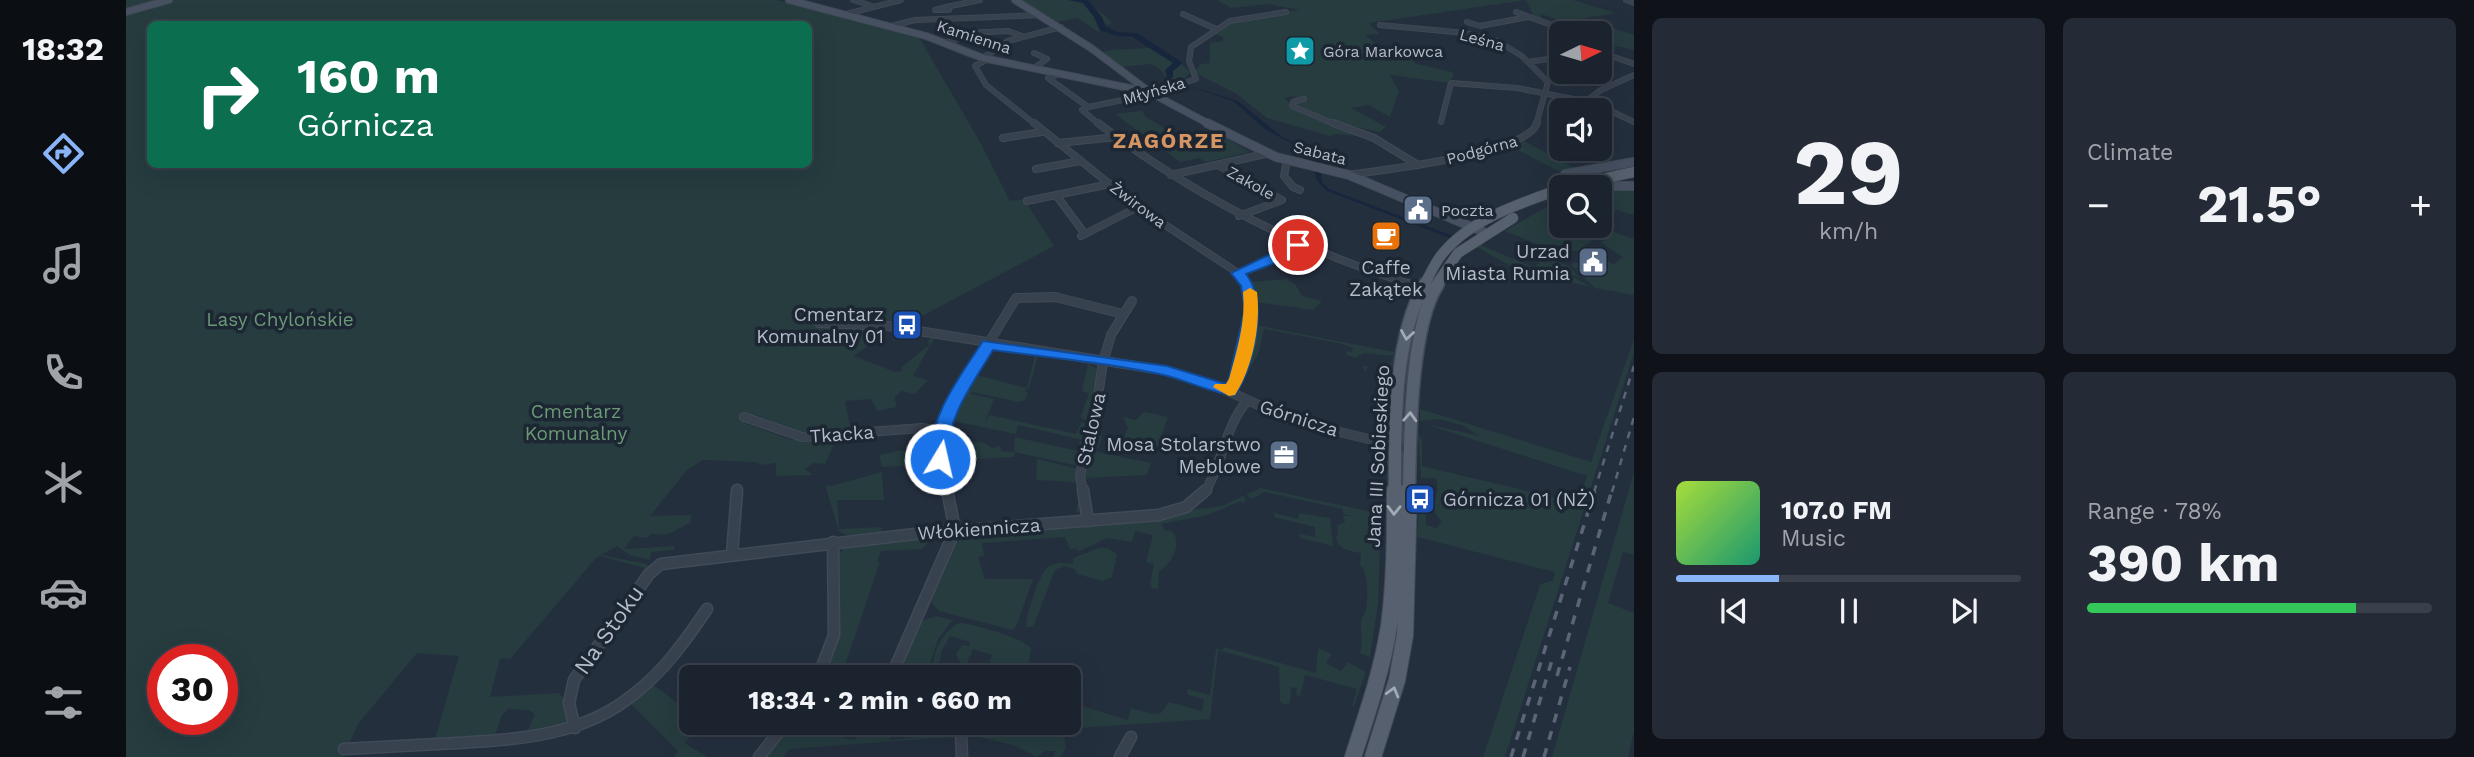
<!DOCTYPE html>
<meta charset="utf-8">
<style>
:root{--surface:#1b232e;--page:#242b36;--text:#f1f3f6;--muted:#a0a4aa;--line:#39404a;--accent:#8ab4f8}
body{margin:0;font-family:"Work Sans",sans-serif;background:var(--page);color:var(--text);height:100vh;display:flex;flex-direction:column;font-size:26px;white-space:nowrap}
*{box-sizing:border-box;margin:0}
p{font-size:23px;color:var(--muted)}
.icon{flex:none;width:38px;height:38px;fill:none;stroke:currentColor;stroke-width:2;stroke-linecap:round;stroke-linejoin:round}
.map{position:relative;flex:1;overflow:hidden}
.sheet{display:flex;flex-direction:column;gap:18px;padding:18px;background:#0f1319;width:840px}
.sheet>*{flex:none}
.banner{position:absolute;left:21px;top:21px;width:665px;height:147px;border-radius:10px;box-shadow:0 7px 28px #0002,0 0 0 2px var(--line);background:#0b6e4f;color:#fff;overflow:hidden}
.needle{width:46px;rotate:85deg}
.buttons{position:absolute;left:1423px;top:21px;display:grid;gap:14px}
.buttons a{display:grid;place-items:center;width:63px;height:63px;border-radius:10px;background:var(--surface);box-shadow:0 7px 28px #0002,0 0 0 2px var(--line);font-size:35px}
.speed{position:absolute;left:21px;top:644px;display:flex;gap:14px;font-size:35px;font-weight:700;text-align:center}
.speed>*{display:grid;place-content:center;width:91px;height:91px;border-radius:50%;background:var(--surface);box-shadow:0 7px 28px #0002,0 0 0 2px var(--line);line-height:1}
.speed .limit{border:10px solid #d22;background:#fff;color:#111}
.pin{position:absolute;display:grid;place-items:center;width:60px;height:60px;color:#fff;margin:-30px;border:4px solid #fff;border-radius:50%;box-shadow:0 2px 7px #0007}
.me{position:absolute;width:77px;margin:-38px;rotate:9deg;stroke-linejoin:round;filter:drop-shadow(0 0 5px #0008)}
.turn{display:flex;align-items:center;gap:24px;height:147px;padding:0 35px;font-size:32px}
.turn .icon{width:91px;height:91px;stroke-width:2.5}
.turn b{display:block;font-size:49px;line-height:60px}
.big{font-size:52px;font-weight:700;line-height:1.1}
.sheet .tile{flex:1;display:flex;flex-direction:column;justify-content:center;gap:10px;min-width:0;padding:0 24px;border-radius:10px;background:var(--page)}
.sheet .dial{align-items:center;gap:0}
.dial b{font-size:91px;line-height:1}
.song{display:flex;align-items:center;gap:21px}
.cover{width:84px;height:84px;border-radius:10px;background:linear-gradient(135deg,hsl(80 70% 55%),hsl(160 70% 35%))}
.played{height:7px;border-radius:4px;background:linear-gradient(90deg,var(--accent) 30%,var(--line) 30%)}
.keys{display:flex;justify-content:space-around;direction:ltr}
.heat{display:flex;justify-content:space-between;align-items:center;font-size:38px;direction:ltr}
.charge{height:10px;border-radius:5px;background:linear-gradient(90deg,#34c759 78%,var(--line) 0)}
.sheet .tiles{flex:1;display:grid;gap:18px;grid-template-columns:repeat(2,1fr)}
.trip{position:absolute;left:553px;top:665px;width:402px;height:70px;border-radius:10px;background:var(--surface);box-shadow:0 7px 28px #0002,0 0 0 2px var(--line);font-weight:700;line-height:70px;text-align:center}
main{display:flex;flex:1;min-height:0}
.tabs{display:flex;flex-direction:column;width:126px;justify-content:space-around;align-items:center;background:#0b0e12;color:var(--muted)}
.tabs .icon{width:49px;height:49px}
.tabs .active{color:var(--accent)}
.tabs b{font-size:32px;color:var(--text)}
.map>svg:first-child{display:block}
</style>
<main>
<nav class="tabs">
<b>18:32</b>
<svg class="icon active" aria-label="directions" viewBox="0 0 24 24"><path d="M12 3l9 9-9 9-9-9zM9 14v-3h6M13 9l2 2-2 2"/></svg>
<svg class="icon" aria-label="music" viewBox="0 0 24 24"><path d="M9 18V5l10-2v13"/><circle cx="6" cy="18" r="3"/><circle cx="16" cy="16" r="3"/></svg>
<svg class="icon" aria-label="phone" viewBox="0 0 24 24"><path d="M5 4h4l2 5-3 2q2 4 5 5l2-3 5 2v4C11 20 4 13 5 4z"/></svg>
<svg class="icon" aria-label="climate" viewBox="0 0 24 24"><path d="M12 3v18M4 7l16 10M4 17L20 7"/></svg>
<svg class="icon" aria-label="car" viewBox="0 0 24 24"><path d="M5 17H2v-5l4-1 3-4h7l3 4 3 1v5h-3M9 17h6M6 11h13"/><circle cx="7" cy="17" r="2"/><circle cx="17" cy="17" r="2"/></svg>
<svg class="icon" aria-label="filters" viewBox="0 0 24 24"><path d="M4 7h16M4 17h16"/><circle cx="9" cy="7" r="2"/><circle cx="15" cy="17" r="2"/></svg>
</nav>
<div class="map">
<svg width="1508" height="757" viewBox="0 0 1508 757">
<rect width="100%" height="100%" fill="#242f3e"/>
<g fill="#263c3f" fill-rule="evenodd">
<path d="M0 0H650L792 36 856 59 843 58 793 37 855 144 884 201 898 199 928 246 783 323 766 320 756 335 728 356 769 372 775 371 776 367 804 344 801 342 804 338 809 337 787 376 802 380 789 394 775 391 768 398 771 407 751 411 745 399 719 401 725 432 680 435 630 415 618 423 666 440H710L699 464 688 463 679 469 687 475 650 476V463L636 465 629 462 577 460 561 470 524 516 566 515 564 523 540 535 526 534 520 538 508 536 498 549 548 546V550L525 552 524 560 504 555 491 546 475 555 521 564 522 569 474 556 470 558 384 659 374 658 364 697 432 693 439 699 441 724 401 732 409 714 403 710 382 709 376 715 369 735 309 739 333 656 291 653 232 724 217 757H0ZM24 24H682V164H24ZM37 660H96V719H37Z"/>
<path d="M893 0H962C967 10 980 13 986 24L977 25V29C1000 37 1029 36 1042 60L1055 64 1064 72 1056 83 1041 78 1033 68 1025 64 995 67 976 52C995 47 1006 51 1024 47L1007 38 973 32 951 18 932 22Z"/>
<path d="M1091 0H1447L1490 13 1459 18 1462 20 1446 24 1415 14 1416 19 1408 17 1400 0 1243 23 1254 34 1239 35 1258 50 1275 51 1291 64 1326 72 1328 75 1323 83 1264 75 1273 91 1264 117 1242 105 1225 108 1260 127 1254 132 1214 124 1171 107 1172 98 1167 96 1159 98 1168 109 1230 136 1210 134 1204 136 1141 118 1111 94 1071 74 1069 70 1075 64 1084 63V43L1097 41V37L1089 34C1105 10 1149 15 1174 10L1142 4 1105 8Z"/>
<polygon points="1483,27 1508,35 1508,50 1490,46 1482,54 1474,51 1474,33 1457,33"/>
<polygon points="1016,111 1020,117 1063,143 1096,136 1124,152 1080,162 1073,158 1054,162 989,114"/>
<polygon points="1398,141 1449,168 1432,171 1382,145"/>
<polygon points="1508,187 1508,215 1490,210 1479,222 1474,220 1474,189"/>
<path d="M1434 201 1435 226 1474 224 1480 229 1453 251H1444L1437 255 1438 260 1417 254 1422 255 1423 249 1379 231C1397 220 1412 211 1434 201Z"/>
<polygon points="1488,232 1508,239 1508,295 1469,288 1445,265 1449,262 1455,264 1450,269 1463,274 1478,260 1488,264 1497,257 1475,243"/>
<polygon points="1354,243 1358,244 1356,246 1407,267 1414,263 1410,259 1429,267 1408,257 1411,255 1443,266 1454,278 1430,267 1465,287 1402,272 1381,262 1406,276 1367,268 1385,271 1388,268 1349,246"/>
<polygon points="1125,270 1122,275 1125,282 1161,279 1169,284 1176,296 1196,301 1187,310 1129,302 1121,274"/>
<polygon points="1129,325 1268,352 1265,371 1242,367 1239,372 1237,366 1258,370 1259,363 1253,361 1265,363 1267,356 1238,353 1229,358 1221,355 1219,351 1226,352 1227,348 1213,343 1138,329 1132,355 1122,370 1120,370"/>
<path d="M1508 339V352L1379 757H1357L1414 585 1427 580 1429 572 1291 537 1295 483C1303 493 1299 513 1300 525L1310 528 1316 521C1299 510 1316 494 1310 478H1295L1292 433 1296 441V466L1452 503 1461 476 1299 424 1354 436 1336 425 1313 419 1294 421V409L1465 462Z"/>
<polygon points="909,355 912,356 903,388 898,391 902,392 899,400 893,402 846,392 845,394 868,399 859,422 864,415 950,434 955,423 959,423 958,430 964,430 961,441 892,425 890,434 827,421 824,432 821,432 829,410 850,375 901,388"/>
<polygon points="962,364 974,370 968,410 964,411 960,420 956,419 955,416 963,393 956,391"/>
<polygon points="1018,412 1042,417 1032,446 998,438 1002,427 997,417 1010,420"/>
<polygon points="972,436 976,436 971,452 1025,463 1021,475 959,478 960,489 956,481 962,455"/>
<polygon points="889,437 956,452 952,447 954,441 960,443 952,466 889,452 888,457 819,461 819,438 859,443 866,448 873,446 876,451 888,452"/>
<polygon points="777,450 808,452 810,464 756,467 753,455"/>
<polygon points="911,459 953,469 955,513 950,511 953,497 949,482 910,480"/>
<polygon points="756,472 758,500 711,500 713,529 755,527 756,532 721,535 713,531 699,485 705,486"/>
<polygon points="1508,472 1508,555 1497,552 1482,603 1508,613 1508,731 1502,757 1426,757"/>
<path d="M1135 488 1255 514 1252 604 1244 657 1234 653C1237 642 1235 635 1235 625 1234 619 1239 614 1240 609 1242 597 1243 573 1234 565L1235 553C1224 551 1212 550 1210 537L1212 533 1211 526 1219 522 1217 516H1227L1217 514V509L1138 492 1126 499 1120 495Z"/>
<path d="M1118 496 1120 500 1117 503 1115 501 1081 515 1035 524 1039 531 1044 530C1059 542 1045 565 1033 571L1032 589 1026 588 1024 583 1028 564 1020 562 1027 535 1009 531 1006 542 981 538 953 551 949 548 944 550 939 537 856 543 858 556 852 557 859 579H907L890 627 886 630 813 611 806 603 805 598 833 535 1081 508 1096 506Z"/>
<polygon points="1148,513 1172,519 1173,513 1204,518 1207,546 1174,538 1173,534 1189,537 1189,527 1148,517"/>
<path d="M801 536V544L796 549 755 551 751 561 754 562 715 677H698C717 636 714 599 712 555L719 547Z"/>
<path d="M973 548H981L991 554 986 577 976 581 951 574 949 569 938 566 929 570 907 627H900C900 616 912 577 920 569 927 561 937 563 947 564V558Z"/>
<polygon points="810,616 827,620 812,639 801,672 783,668 778,660 795,621"/>
<path d="M833 623C846 623 900 639 905 649L900 677H858L866 655 847 649 835 677 834 662 830 654 836 645 843 646 844 642 824 636 815 652 814 661 807 668C807 651 817 631 833 623Z"/>
<polygon points="1098,647 1190,673 1192,648 1206,654 1200,663 1215,671 1222,662 1240,672 1228,706 1226,706 1231,689 1179,675 1174,696 1170,695 1171,688 1165,687 1164,703 1158,705 1154,701 1153,667 1092,650 1084,719 937,729 940,748 934,757 927,757 929,751 919,751 911,757 887,745 840,734 835,723 846,723 849,728 853,723 943,723 943,702 1002,720 1005,708 1026,714 1035,713 1043,702 1076,711 1078,700 1061,694 1062,689 1084,695 1090,649 1097,650"/>
<polygon points="526,684 565,713 565,723 574,723 559,743 581,757 548,757 552,751 503,702"/>
<path d="M667 723H698L695 733 729 740 737 723H762L764 740 807 735 789 723C805 723 822 719 828 737L663 749 658 757H640Z"/>
</g>
<polygon fill="#17263c" points="1056,84 1112,101 1155,136 1188,152 1194,162 1196,182 1203,189 1327,236 1324,238 1201,191 1191,181 1184,153 1140,130 1107,101"/>
<g fill="none" stroke-linecap="round" stroke-linejoin="round">
<polygon fill="#17263c" fill-rule="evenodd" points="942,0 962,0 976,17 980,27 992,32 1011,33 1057,63 1047,71 1047,78 1041,78 1039,70 1047,63 1006,37 991,36 974,31 968,17 957,3"/>
<g stroke="#414a57" stroke-width="6">
<g id="street-far3">
<polyline points="727,0 746,6"/>
<polyline points="1500,0 1508,3"/>
<polygon points="820,7 823,10 809,10"/>
<polyline points="820,7 854,0"/>
<polyline points="1390,12 1447,33"/>
<polyline points="720,14 775,0"/>
<polyline points="1057,14 1090,29"/>
<polyline points="1341,22 1354,26 1402,17"/>
<polyline points="1254,25 1339,33 1371,41 1396,56 1422,82 1410,125"/>
<polyline points="765,26 789,20 914,15"/>
<polyline points="863,32 882,31 896,36"/>
<polyline points="1425,35 1435,38"/>
<polyline points="819,43 838,37 835,34 859,32"/>
<polyline points="1474,52 1508,64"/>
<polyline points="908,53 921,59 908,68"/>
<polyline points="857,58 882,41 935,27"/>
<polyline points="862,59 849,66 860,85 910,125"/>
<polyline points="1402,62 1435,57"/>
<polyline points="934,74 922,78 962,107"/>
<polyline points="1178,99 1167,102 1166,106 1211,125"/>
<polyline points="1464,102 1463,99 1475,90 1508,75"/>
<polyline points="962,107 956,110 974,125"/>
<polyline points="962,107 1021,95 1070,79 1063,61 1065,47 1104,21 1160,12"/>
<polyline points="1315,122 1325,83 1391,88 1468,103 1508,122"/>
</g>
</g>
<g stroke="#414a57" stroke-width="8">
<g id="street-far2">
<polyline points="908,123 1012,207 1112,273 1122,285"/>
<path d="M972 123C1068 196 1173 250 1288 285"/>
<polyline points="1207,123 1248,138 1292,165"/>
<polyline points="877,138 916,132"/>
<polyline points="932,143 991,137"/>
<polyline points="1161,160 1158,176 1167,187 1174,190"/>
<polyline points="1092,165 1156,200 1113,216"/>
<polyline points="910,169 955,161"/>
<polyline points="1045,175 1139,154"/>
<path d="M1223 175C1256 170 1402 154 1411 123"/>
<polyline points="930,195 959,234"/>
<polyline points="901,201 984,184"/>
<polyline points="955,236 1012,207"/>
<polyline points="1112,273 1155,256 1172,245"/>
</g>
</g>
<g stroke="#414a57" stroke-width="10">
<g id="street-far1">
<polyline points="1283,284 1300,289"/>
<polyline points="693,323 762,326 1041,371 1091,386 1165,420 1283,449"/>
<path d="M1103 391C1119 369 1135 308 1120 284"/>
<polyline points="618,417 676,437 796,428 817,431"/>
<polyline points="611,492 611,489"/>
<polyline points="821,492 813,446 827,402 890,298 929,297 997,314"/>
<polyline points="957,492 954,475 969,416 977,362 985,335 1006,301"/>
<path d="M1079 492C1097 463 1098 428 1121 401"/>
</g>
</g>
<g stroke="#414a57" stroke-width="13">
<g id="street">
<polyline points="957,490 962,521"/>
<polyline points="606,555 611,490"/>
<polyline points="692,677 708,635 707,542"/>
<polyline points="765,677 829,530 821,490"/>
<polyline points="828,723 835,734 836,757"/>
<polyline points="449,728 443,703 448,680 523,574 535,564 789,534 1033,515 1060,507 1080,490"/>
<path d="M218 749C256 747 293 745 331 743 394 739 457 736 508 694 538 671 560 640 581 609"/>
<polyline points="633,757 660,723"/>
<polyline points="994,757 1005,737"/>
</g>
</g>
<g stroke="#414a57" stroke-width="8">
<g id="secondary-far1">
<polyline points="663,0 800,36 857,58 1023,92"/>
<polyline points="889,0 965,48 1025,93 1085,125"/>
<polyline points="0,12 43,0"/>
</g>
</g>
<g stroke="#414a57" stroke-width="10">
<g id="secondary">
<polyline points="1081,123 1150,157 1223,175 1360,233"/>
<polyline points="1461,186 1508,186"/>
<polyline points="1441,187 1435,180 1439,174 1508,162"/>
</g>
</g>
<g stroke="#414a57" stroke-width="11">
<g id="primary-far2">
<polyline points="1440,187 1508,172"/>
<path d="M1298 285C1304 275 1309 262 1317 253 1345 219 1395 203 1435 189"/>
<polyline points="1310,285 1332,253 1387,218"/>
</g>
</g>
<g stroke="#414a57" stroke-width="15">
<g id="primary-far1">
<path d="M1269 492C1269 428 1267 340 1299 284"/>
<path d="M1283 492C1284 440 1284 326 1312 284"/>
</g>
</g>
<g stroke="#414a57" stroke-width="18">
<g id="primary">
<path d="M1227 757C1241 714 1256 671 1263 626 1269 581 1269 535 1269 490"/>
<polyline points="1247,757 1271,680 1279,635 1283,490"/>
</g>
</g>
<use href="#street-far3" stroke="#38414e" stroke-width="4.5"/>
<use href="#street-far2" stroke="#38414e" stroke-width="6"/>
<use href="#street-far1" stroke="#38414e" stroke-width="8"/>
<use href="#street" stroke="#38414e" stroke-width="10"/>
<use href="#secondary-far1" stroke="#465061" stroke-width="6"/>
<use href="#secondary" stroke="#465061" stroke-width="8"/>
<use href="#primary-far2" stroke="#56606e" stroke-width="10"/>
<use href="#primary-far1" stroke="#56606e" stroke-width="12"/>
<use href="#primary" stroke="#56606e" stroke-width="16"/>
<g stroke="#5a6575" stroke-width="2.5" stroke-dasharray="7 7" stroke-linecap="butt">
<polyline points="1468,492 1508,366"/>
<polyline points="1486,492 1508,417"/>
</g>
<g stroke="#5a6575" stroke-width="3.5" stroke-dasharray="9 9" stroke-linecap="butt">
<polyline points="1431,676 1486,490"/>
<polyline points="1385,757 1469,490"/>
<polyline points="1397,757 1426,660"/>
<polyline points="1418,757 1444,667"/>
</g>
</g>
<defs><path id="oneway-chevron" d="M-2-3.5L2.5 0L-2 3.5" fill="none" stroke-width="1.6" stroke-linecap="round" stroke-linejoin="round" transform="scale(1.75)"/></defs>
<g stroke="#a1aab7">
<use href="#oneway-chevron" transform="translate(1281 335) rotate(99)"/>
<use href="#oneway-chevron" transform="translate(1284 417) rotate(-87)"/>
<use href="#oneway-chevron" transform="translate(1268 510) rotate(91)"/>
<use href="#oneway-chevron" transform="translate(1267 692) rotate(-74)"/>
</g>
<path fill="#1a73e8" stroke="#114b97" stroke-width="2" d="M1172 241 1178 245 1160 259 1120 274C1143 303 1128 367 1109 395 1098 397 1057 380 1042 376 985 363 925 358 867 350 848 382 819 419 822 459L814 465 805 459C802 417 835 375 857 341L1041 366 1100 384 1103 379 1119 309 1115 286 1105 273Z"/>
<path fill="#f59e0b" d="M1124 288 1131 292C1135 325 1127 367 1109 395L1103 396 1087 387 1089 384H1100L1103 379C1111 350 1120 322 1117 292Z"/>
<defs>
<g id="sight-square" transform="scale(1.575)"><rect x="-9" y="-9" width="18" height="18" rx="4" fill="#0f9aa8" stroke="#1d2633"/><path d="M0-6L1.8-2.2L6-1.7L2.9 1.2L3.7 5.4L0 3.3L-3.7 5.4L-2.9 1.2L-6-1.7L-1.8-2.2Z" fill="#fff"/></g>
<g id="civic-square" transform="scale(1.575)"><rect x="-9" y="-9" width="18" height="18" rx="4" fill="#5c6f8a" stroke="#1d2633"/><path d="M-.6-6.5H3V-4.5H.6V-3L4-1V1h2V6H-6V1h2V-1L-.6-3ZM-1.2 2.5V6h2.4V2.5Z" fill="#fff"/></g>
<g id="cafe-square" transform="scale(1.575)"><rect x="-9" y="-9" width="18" height="18" rx="4" fill="#e8710a" stroke="#1d2633"/><path d="M-5.5-4.5H6V0H3Q3 3.5 0 3.5H-2.5Q-5.5 3.5-5.5 0ZM3-3.2v2h1.7v-2ZM-6 4.5H4V6H-6Z" fill="#fff"/></g>
<g id="bus-square" transform="scale(1.575)"><rect x="-9" y="-9" width="18" height="18" rx="4" fill="#1a4fb4" stroke="#1d2633"/><path d="M-5-6H5V4H4V6H2V4H-2V6H-4V4H-5ZM-3.5-4V0h7V-4ZM-3.5 1.2v1.5H-2V1.2ZM2 1.2v1.5H3.5V1.2Z" fill="#fff"/></g>
<g id="office-square" transform="scale(1.575)"><rect x="-9" y="-9" width="18" height="18" rx="4" fill="#5c6f8a" stroke="#1d2633"/><path d="M-6-3h4V-5.5h4V-3h4V5H-6ZM-1-4.5V-3h2v-1.5ZM-6 0V1H6V0Z" fill="#fff"/></g>
</defs>
<g fill-rule="evenodd">
<use href="#sight-square" x="1174" y="51"/>
<use href="#civic-square" x="1292" y="210"/>
<use href="#cafe-square" x="1260" y="236"/>
<use href="#civic-square" x="1467" y="262"/>
<use href="#bus-square" x="781" y="325"/>
<use href="#office-square" x="1158" y="455"/>
<use href="#bus-square" x="1294" y="499"/>
</g>
<g text-anchor="middle" dominant-baseline="central" stroke-width="7" stroke-linejoin="round" paint-order="stroke">
<g font-size="16" fill="#b4bcc9" stroke="#1d2633">
<text transform="translate(848 37) rotate(18)">Kamienna</text>
<text transform="translate(1356 40) rotate(15)">Leśna</text>
<text transform="translate(1028 91) rotate(-16)">Młyńska</text>
<text transform="translate(1356 150) rotate(-15)">Podgórna</text>
<text transform="translate(1194 153) rotate(14)">Sabata</text>
<text transform="translate(1125 183) rotate(29)">Zakole</text>
<text transform="translate(1012 205) rotate(37)">Żwirowa</text>
</g>
<g font-size="16" fill="#b4bcc9" stroke="#1d2633" text-anchor="start">
<text x="1197" y="51">Góra Markowca</text>
<text x="1315" y="210">Poczta</text>
</g>
<g font-size="19" fill="#b4bcc9" stroke="#1d2633" text-anchor="end">
<text x="1444" y="251">Urzad<tspan x="1444" dy="22">Miasta Rumia</tspan></text>
<text x="1260" y="267" text-anchor="middle">Caffe<tspan x="1260" dy="22">Zakątek</tspan></text>
<text x="758" y="314">Cmentarz<tspan x="758" dy="22">Komunalny 01</tspan></text>
<text x="1135" y="444">Mosa Stolarstwo<tspan x="1135" dy="22">Meblowe</tspan></text>
<text x="1317" y="499" text-anchor="start">Górnicza 01 (NŻ)</text>
</g>
<g font-size="19" fill="#6b9a76" stroke="#1d2633">
<text x="154" y="319">Lasy Chylońskie</text>
<text x="450" y="411">Cmentarz<tspan x="450" dy="22">Komunalny</tspan></text>
</g>
<g font-size="19" fill="#b4bcc9" stroke="#1d2633">
<text transform="translate(1173 418) rotate(18)">Górnicza</text>
<text transform="translate(965 429) rotate(-77)">Stalowa</text>
<text transform="translate(716 434) rotate(-4)">Tkacka</text>
<text transform="translate(1252 456) rotate(-87)">Jana III Sobieskiego</text>
<text transform="translate(853 529) rotate(-4)">Włókiennicza</text>
</g>
<g font-size="21" font-weight="bold" letter-spacing="2" fill="#d59563" stroke="#1d2633">
<text x="1043" y="140">ZAGÓRZE</text>
</g>
<g font-size="23" fill="#b4bcc9" stroke="#1d2633">
<text transform="translate(483 630) rotate(-55)">Na Stoku</text>
</g>
</g>
</svg>
<div class="buttons">
<a><svg class="needle" viewBox="-14 -14 28 28"><path d="M0-13l5 13h-10z" fill="#e53935"/><path d="M0 13l5-13h-10z" fill="#a0a4aa"/></svg></a>
<a><svg class="icon" aria-label="sound" viewBox="0 0 24 24"><path d="M4 9h4l5-4v14l-5-4H4zM17 9q2 3 0 6"/></svg></a>
<a><svg class="icon" aria-label="search" viewBox="0 0 24 24"><circle cx="10" cy="10" r="6"/><path d="M15 15l6 6"/></svg></a>
</div>
<div class="speed"><div class="limit">30</div></div>
<div class="pin" style="left:1172px;top:245px;background:#d93025"><svg class="icon" aria-label="arrive" viewBox="0 0 24 24"><path d="M6 21V4h12l-3 4 3 4H6"/></svg></div>
<svg class="me" style="left:814px;top:459px" viewBox="-20 -20 40 40"><circle r="17" fill="#1a73e8" stroke="#fff" stroke-width="3"/><path d="M0-11L8 9 0 5-8 9z" fill="#fff"/></svg>
<div class="trip">18:34 · 2 min · 660 m</div>
<div class="banner">
<div class="turn"><svg class="icon" aria-label="right" viewBox="0 0 24 24"><path d="M7 20v-9h11M14 6l5 5-5 5"/></svg><div><b>160 m</b>Górnicza</div></div>
</div>
</div>
<section class="sheet">
<div class="tiles">
<div class="tile dial"><b>29</b><p>km/h</p></div>
<div class="tile"><p>Climate</p>
<div class="heat"><a>−</a><b class="big">21.5°</b><a>+</a></div>
</div>
<div class="tile">
<div class="song"><i class="cover"></i><div><b>107.0 FM</b><p>Music</p></div></div>
<div class="played"></div>
<div class="keys"><svg class="icon" aria-label="previous" viewBox="0 0 24 24"><path d="M18 5L8 12l10 7zM5 5v14"/></svg><svg class="icon" aria-label="pause" viewBox="0 0 24 24"><path d="M8 5v14M16 5v14"/></svg><svg class="icon" aria-label="next" viewBox="0 0 24 24"><path d="M6 5l10 7-10 7zM19 5v14"/></svg></div>
</div>
<div class="tile"><p>Range · 78%</p><b class="big">390 km</b><div class="charge"></div></div>
</div>
</section>
</main>
